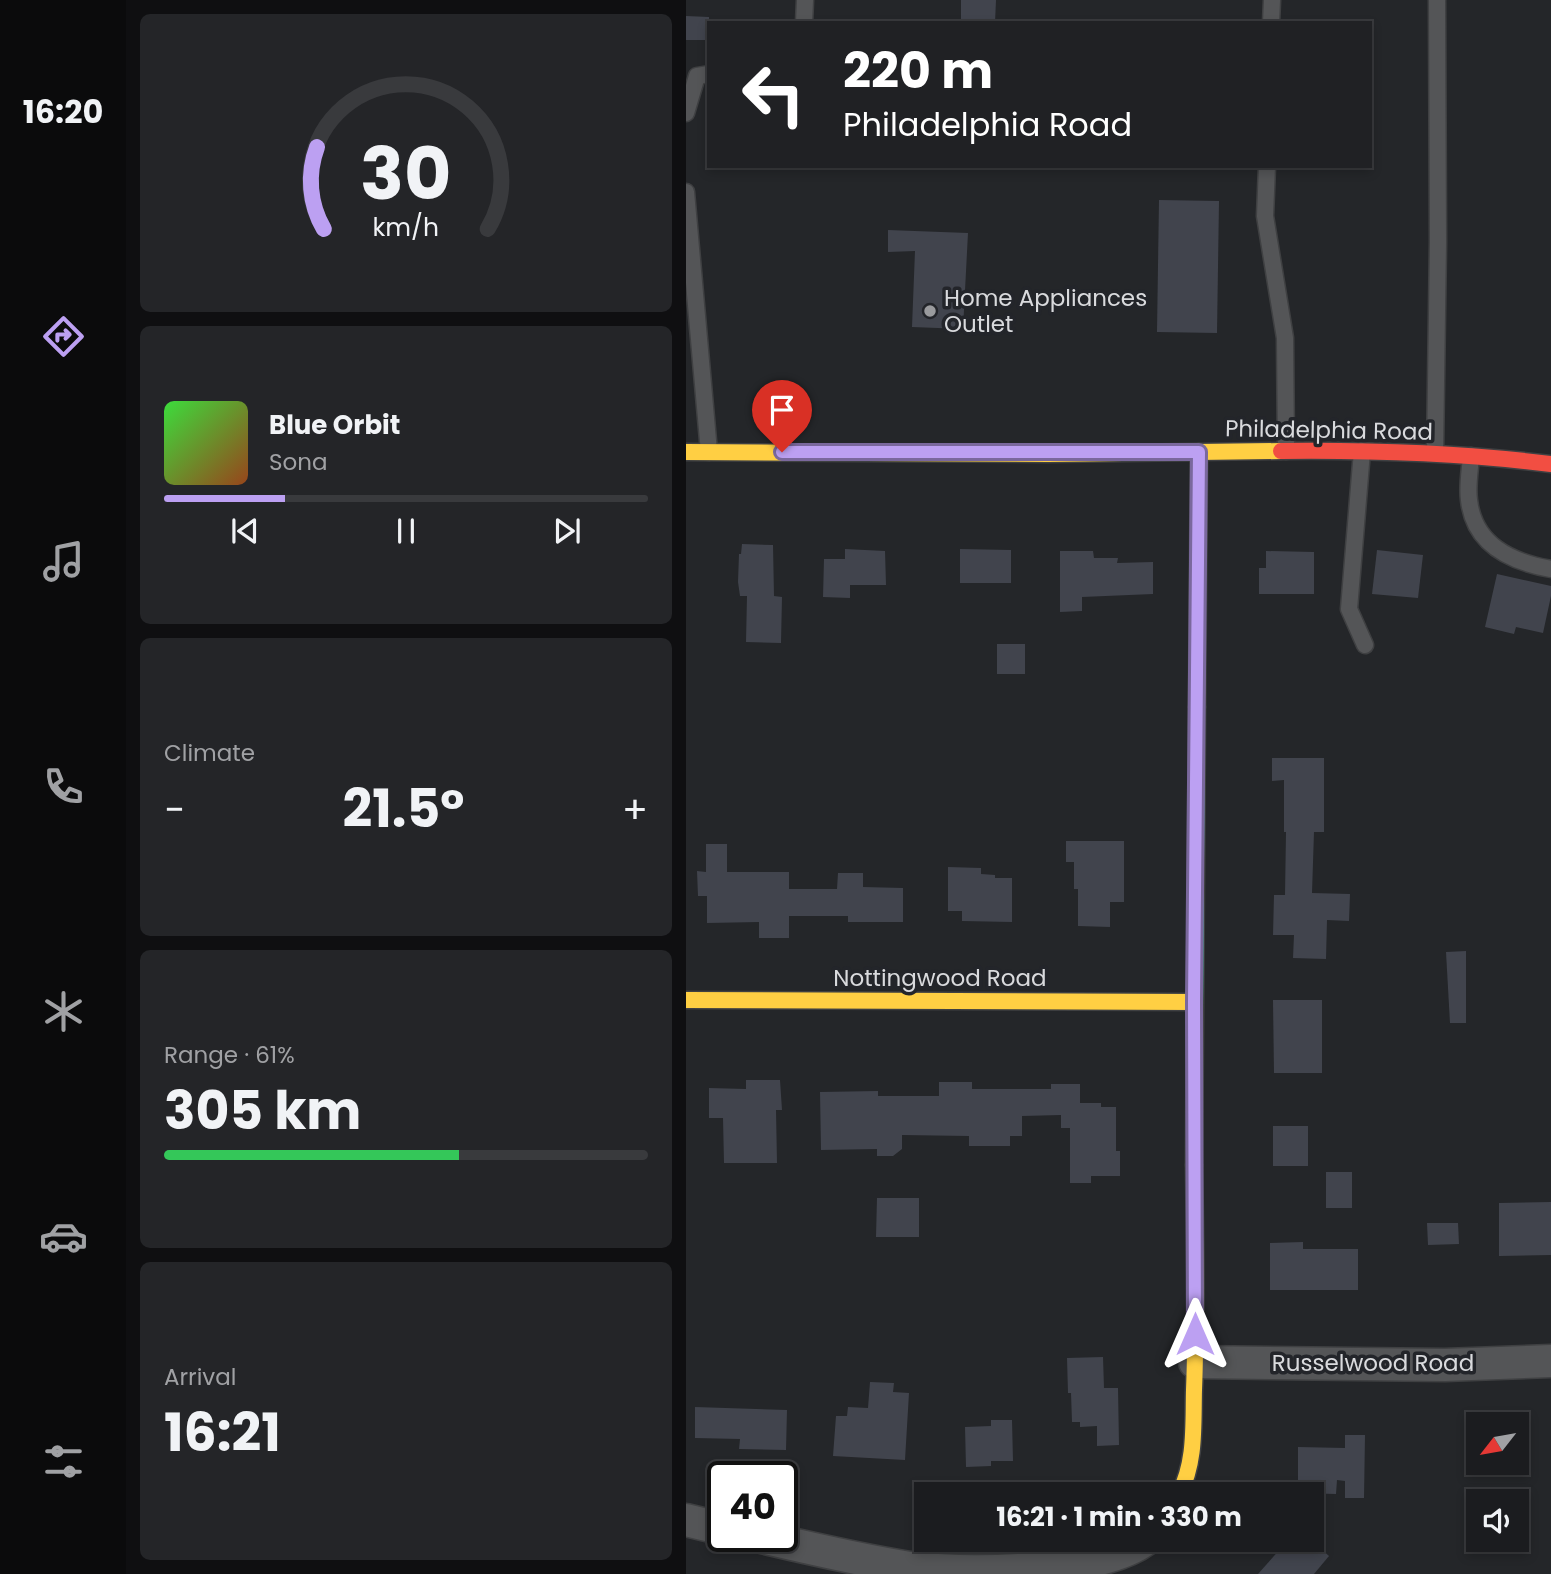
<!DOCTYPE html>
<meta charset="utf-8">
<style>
:root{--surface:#1b1c1f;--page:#242528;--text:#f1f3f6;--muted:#a0a1a4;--line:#393a3d;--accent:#bca0f2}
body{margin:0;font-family:Poppins,sans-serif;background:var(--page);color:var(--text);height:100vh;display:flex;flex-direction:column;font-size:26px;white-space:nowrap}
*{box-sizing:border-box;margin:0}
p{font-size:23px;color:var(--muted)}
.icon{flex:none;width:38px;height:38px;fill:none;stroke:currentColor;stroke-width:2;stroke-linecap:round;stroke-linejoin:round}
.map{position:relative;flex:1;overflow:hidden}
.panel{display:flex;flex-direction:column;gap:14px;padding:14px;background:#0f0f11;width:560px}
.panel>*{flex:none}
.top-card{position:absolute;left:21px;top:21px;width:665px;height:147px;border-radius:0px;box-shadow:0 4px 10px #0003,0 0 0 2px var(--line);background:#202124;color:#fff;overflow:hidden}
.needle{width:46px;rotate:239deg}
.buttons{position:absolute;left:780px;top:1412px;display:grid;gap:14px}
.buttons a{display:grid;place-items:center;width:63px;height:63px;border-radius:0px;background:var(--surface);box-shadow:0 4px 10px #0003,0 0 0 2px var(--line);font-size:35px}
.speed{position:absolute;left:21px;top:1461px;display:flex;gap:14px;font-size:35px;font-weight:700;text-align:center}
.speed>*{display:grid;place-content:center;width:91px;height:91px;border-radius:50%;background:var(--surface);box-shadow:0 4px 10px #0003,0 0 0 2px var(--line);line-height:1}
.speed .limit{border:4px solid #111;border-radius:10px;background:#fff;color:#111}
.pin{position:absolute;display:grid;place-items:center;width:60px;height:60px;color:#fff;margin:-72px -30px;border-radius:50% 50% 50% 0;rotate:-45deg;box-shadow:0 0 7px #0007}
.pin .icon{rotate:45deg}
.me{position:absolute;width:77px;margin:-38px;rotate:0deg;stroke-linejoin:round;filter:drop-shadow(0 0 5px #0008)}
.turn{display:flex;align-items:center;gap:24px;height:147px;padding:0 21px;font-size:32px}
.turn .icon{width:91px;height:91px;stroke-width:2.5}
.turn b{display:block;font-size:49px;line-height:60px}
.big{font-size:52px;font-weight:700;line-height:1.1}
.panel .widget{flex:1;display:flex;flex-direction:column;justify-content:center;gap:10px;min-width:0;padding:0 24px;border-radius:10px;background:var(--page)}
.panel .dial{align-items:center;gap:0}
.dial svg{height:182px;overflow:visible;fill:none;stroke:var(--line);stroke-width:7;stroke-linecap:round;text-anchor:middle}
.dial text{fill:var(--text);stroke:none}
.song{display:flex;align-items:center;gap:21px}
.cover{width:84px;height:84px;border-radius:10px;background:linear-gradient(135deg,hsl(120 70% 55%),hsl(20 70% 35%))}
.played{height:7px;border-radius:4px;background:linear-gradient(90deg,var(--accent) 25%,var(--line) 25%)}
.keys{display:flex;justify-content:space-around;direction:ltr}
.heat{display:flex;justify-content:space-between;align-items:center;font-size:38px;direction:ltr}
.charge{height:10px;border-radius:5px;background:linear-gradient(90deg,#34c759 61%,var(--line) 0)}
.trip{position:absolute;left:228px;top:1482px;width:410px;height:70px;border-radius:0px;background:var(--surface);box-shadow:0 4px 10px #0003,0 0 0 2px var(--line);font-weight:700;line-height:70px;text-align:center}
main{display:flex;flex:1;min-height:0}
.menu{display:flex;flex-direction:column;width:126px;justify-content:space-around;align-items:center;background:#0b0b0c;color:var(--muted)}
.menu .icon{width:49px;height:49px}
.menu .current{color:var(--accent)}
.menu b{font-size:32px;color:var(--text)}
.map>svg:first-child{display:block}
</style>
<main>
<nav class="menu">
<b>16:20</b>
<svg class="icon current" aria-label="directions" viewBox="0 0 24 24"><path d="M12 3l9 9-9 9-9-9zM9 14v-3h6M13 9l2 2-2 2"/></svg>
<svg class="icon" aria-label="music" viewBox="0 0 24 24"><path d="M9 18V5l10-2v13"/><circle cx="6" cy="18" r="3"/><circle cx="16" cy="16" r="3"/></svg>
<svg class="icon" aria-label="phone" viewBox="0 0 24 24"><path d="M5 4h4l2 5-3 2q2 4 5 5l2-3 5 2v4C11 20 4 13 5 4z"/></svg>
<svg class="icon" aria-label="climate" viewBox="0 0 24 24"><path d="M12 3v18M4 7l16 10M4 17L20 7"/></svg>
<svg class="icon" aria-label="car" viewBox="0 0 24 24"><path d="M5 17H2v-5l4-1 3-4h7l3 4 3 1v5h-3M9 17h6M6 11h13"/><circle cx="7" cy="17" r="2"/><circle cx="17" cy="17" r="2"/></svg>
<svg class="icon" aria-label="filters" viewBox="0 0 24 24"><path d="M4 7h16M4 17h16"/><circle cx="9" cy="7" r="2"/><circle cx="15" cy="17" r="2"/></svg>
</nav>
<section class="panel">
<div class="widget dial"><svg viewBox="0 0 100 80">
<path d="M14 69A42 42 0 1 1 86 69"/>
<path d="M14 69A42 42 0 0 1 11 33" stroke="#bca0f2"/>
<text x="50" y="56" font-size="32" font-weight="700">30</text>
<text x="50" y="72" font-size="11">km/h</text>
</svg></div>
<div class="widget">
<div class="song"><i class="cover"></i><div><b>Blue Orbit</b><p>Sona</p></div></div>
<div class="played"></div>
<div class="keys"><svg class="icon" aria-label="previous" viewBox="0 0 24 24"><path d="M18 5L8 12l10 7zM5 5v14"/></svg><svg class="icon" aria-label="pause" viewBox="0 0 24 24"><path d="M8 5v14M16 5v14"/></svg><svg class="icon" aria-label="next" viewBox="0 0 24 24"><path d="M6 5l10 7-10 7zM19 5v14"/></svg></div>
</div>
<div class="widget"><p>Climate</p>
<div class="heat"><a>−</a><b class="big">21.5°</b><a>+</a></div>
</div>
<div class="widget"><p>Range · 61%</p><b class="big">305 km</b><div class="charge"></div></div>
<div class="widget"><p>Arrival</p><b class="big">16:21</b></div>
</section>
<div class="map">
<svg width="865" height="1574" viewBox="0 0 865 1574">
<rect width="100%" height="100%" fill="#242629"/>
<g fill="#41444d">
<polygon points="275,0 310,0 309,23 275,23"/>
<polygon points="0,16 23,17 23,40 0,40"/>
<polygon points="473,200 533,201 531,333 471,332"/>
<polygon points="202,230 282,233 277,329 226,327 229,251 202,252"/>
<polygon points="56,544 87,545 88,596 96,597 95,643 60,642 61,596 54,596 52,582 53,554 55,554"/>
<polygon points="159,549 199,551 200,585 164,585 164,598 137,597 138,559 159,559"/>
<polygon points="274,549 325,550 325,583 274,583"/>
<polygon points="691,550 737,555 732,598 686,594"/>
<polygon points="374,551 407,551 408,558 432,558 431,563 467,562 467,594 396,597 396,611 374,612"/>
<polygon points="580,551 628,552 628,594 573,594 573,568 580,568"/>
<polygon points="811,574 865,586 865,596 857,633 830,627 828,634 799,627"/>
<rect x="311" y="644" width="28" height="30"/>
<polygon points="586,758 638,758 638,832 628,832 626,893 664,894 663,921 641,920 640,959 607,958 608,935 587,935 588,895 599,895 600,832 598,832 598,780 586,781"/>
<polygon points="380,841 438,841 438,902 424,902 424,927 392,926 392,889 388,889 388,862 380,862"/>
<polygon points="20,844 41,844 41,872 103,872 103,889 151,889 152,873 177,873 177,887 217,888 217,922 162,922 162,916 103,916 103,938 73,938 73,922 21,923 21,896 12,896 11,871 20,872"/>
<polygon points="262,867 295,868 295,874 309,875 309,878 326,878 326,922 276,921 276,911 262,911"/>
<polygon points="780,951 780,1023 764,1023 760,952"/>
<polygon points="587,1000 636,1000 636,1073 588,1073"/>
<polygon points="60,1080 94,1080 96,1110 90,1110 91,1163 38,1163 37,1118 23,1118 23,1088 60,1089"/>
<polygon points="253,1082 286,1082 286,1089 365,1089 365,1084 394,1084 394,1103 415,1103 415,1107 430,1107 430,1151 434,1151 434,1176 405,1176 405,1183 384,1183 384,1128 375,1128 375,1115 336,1116 336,1136 324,1136 324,1146 283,1146 283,1136 216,1135 216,1149 207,1156 191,1156 191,1149 135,1150 134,1092 192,1091 192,1096 253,1096"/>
<rect x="587" y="1126" width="35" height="40"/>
<rect x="640" y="1172" width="26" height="36"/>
<polygon points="191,1198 233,1198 233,1237 190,1237"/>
<polygon points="865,1202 865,1255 813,1256 813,1203"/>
<polygon points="741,1223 772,1223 773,1244 742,1245"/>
<polygon points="617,1242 617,1249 672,1249 672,1290 584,1290 584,1243"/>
<polygon points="417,1357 418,1388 432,1388 433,1445 411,1446 411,1426 394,1427 394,1422 386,1422 385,1393 382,1393 381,1358"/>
<polygon points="184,1382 208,1383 207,1392 223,1393 219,1460 147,1456 150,1416 161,1416 162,1407 182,1408"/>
<polygon points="9,1407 101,1410 100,1450 53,1449 54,1439 9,1438"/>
<polygon points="305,1420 326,1420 327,1461 305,1461 305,1466 280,1467 279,1427 305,1426"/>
<polygon points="659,1435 679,1435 678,1498 659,1498 659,1481 651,1480 650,1494 612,1493 612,1447 659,1448"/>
<polygon points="602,1540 625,1540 643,1556 628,1574 572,1574"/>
</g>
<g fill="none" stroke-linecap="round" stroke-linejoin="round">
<g stroke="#3f4042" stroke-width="19">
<g id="lane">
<polyline points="118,23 119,0"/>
<polyline points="585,23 586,0"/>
<polyline points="0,113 11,76 23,74"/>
<polyline points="581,166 579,216 599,338 600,451"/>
<polyline points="0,192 23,452"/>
<polyline points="676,451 663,609 679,645"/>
<polyline points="749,453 752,242 751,0"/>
<path d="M785 456C784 470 781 486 783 500 788 545 825 562 865 569"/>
</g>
</g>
<g stroke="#3f4042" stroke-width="35">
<g id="street">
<polyline points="509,1362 759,1365 865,1361"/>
<polyline points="0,1520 37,1529"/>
<path d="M71 1536C122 1548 173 1560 224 1568 283 1574 413 1574 459 1540"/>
</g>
</g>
<g stroke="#3f4042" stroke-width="19">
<polyline id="fast" points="508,1165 511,707"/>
</g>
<g stroke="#3f4042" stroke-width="19">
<g id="slow">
<polyline points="0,452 362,454 595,451"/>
<polyline points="511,707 513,452"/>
<polyline points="0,1000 508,1002"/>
<path d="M493 1494C510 1462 507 1425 508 1390 511 1315 509 1240 508 1165"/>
</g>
</g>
<g stroke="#3f4042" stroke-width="19">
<path id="jam" d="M595 451C686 450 775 453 865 464"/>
</g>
<use href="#lane" stroke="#545557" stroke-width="16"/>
<use href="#street" stroke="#545557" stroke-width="32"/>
<use href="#fast" stroke="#16e098" stroke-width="16"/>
<use href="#slow" stroke="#ffcf43" stroke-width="16"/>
<use href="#jam" stroke="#f24e42" stroke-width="16"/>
</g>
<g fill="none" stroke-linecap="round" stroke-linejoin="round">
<g stroke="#7a689d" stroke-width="18">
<polyline id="route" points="96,452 513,452 508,1002 509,1334"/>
</g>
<use href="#route" stroke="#bca0f2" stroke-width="12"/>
</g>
<circle fill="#9a9b9e" stroke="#23252a" stroke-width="2.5" cx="244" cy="311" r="7"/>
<g text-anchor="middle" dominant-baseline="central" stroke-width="7" stroke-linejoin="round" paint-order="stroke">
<g font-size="23" fill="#d9dadd" stroke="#23252a" text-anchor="start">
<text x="258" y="298">Home Appliances<tspan x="258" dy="26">Outlet</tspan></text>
</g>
<g font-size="23" fill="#d9dadd" stroke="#23252a">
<text transform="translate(643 430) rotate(1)">Philadelphia Road</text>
<text x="254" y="978">Nottingwood Road</text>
<text x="687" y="1363">Russelwood Road</text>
</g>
</g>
</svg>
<div class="buttons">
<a><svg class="needle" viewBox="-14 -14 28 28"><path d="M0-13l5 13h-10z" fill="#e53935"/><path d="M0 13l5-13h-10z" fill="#a0a1a4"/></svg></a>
<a><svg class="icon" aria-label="sound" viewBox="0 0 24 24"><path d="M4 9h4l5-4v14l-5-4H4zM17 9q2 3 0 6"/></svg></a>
</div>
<div class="speed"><div class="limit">40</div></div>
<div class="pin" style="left:96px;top:452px;background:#d93025"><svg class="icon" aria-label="arrive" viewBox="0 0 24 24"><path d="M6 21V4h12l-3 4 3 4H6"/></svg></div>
<svg class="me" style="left:509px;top:1334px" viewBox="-20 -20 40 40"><path d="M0-17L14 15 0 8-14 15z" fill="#bca0f2" stroke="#fff" stroke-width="4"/></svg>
<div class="trip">16:21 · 1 min · 330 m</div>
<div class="top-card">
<div class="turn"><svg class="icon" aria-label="left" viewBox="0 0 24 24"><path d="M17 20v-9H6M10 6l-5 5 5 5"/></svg><div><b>220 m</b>Philadelphia Road</div></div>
</div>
</div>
</main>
